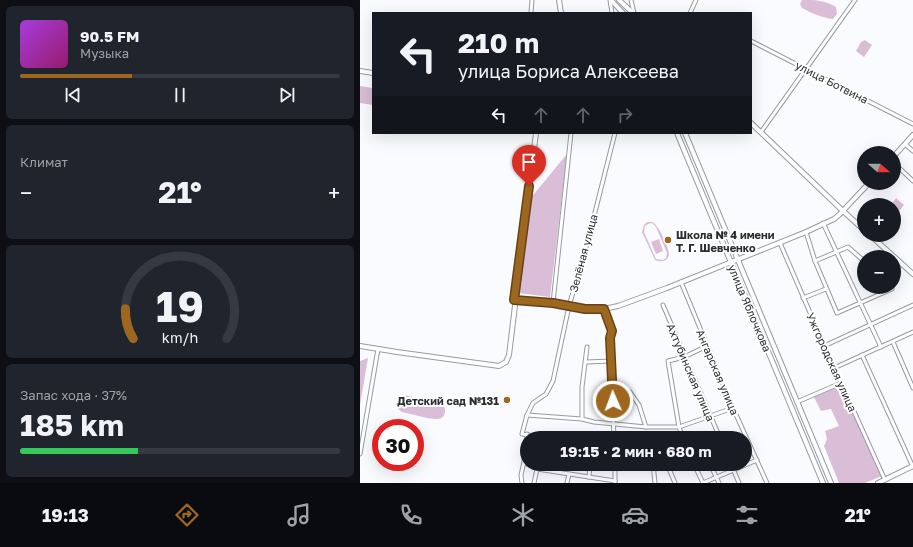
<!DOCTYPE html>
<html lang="ru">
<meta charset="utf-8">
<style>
:root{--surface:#171b24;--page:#20242c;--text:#f1f3f6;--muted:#9ea1a6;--line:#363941;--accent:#9d6720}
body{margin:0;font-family:"Golos Text",sans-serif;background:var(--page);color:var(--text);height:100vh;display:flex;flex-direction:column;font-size:15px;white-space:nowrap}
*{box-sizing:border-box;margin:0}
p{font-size:13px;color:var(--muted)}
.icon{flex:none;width:22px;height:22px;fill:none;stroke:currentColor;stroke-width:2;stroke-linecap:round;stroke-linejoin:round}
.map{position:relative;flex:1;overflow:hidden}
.panel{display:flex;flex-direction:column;gap:6px;padding:6px;background:#0d0f14;width:360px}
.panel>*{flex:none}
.top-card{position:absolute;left:12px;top:12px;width:380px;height:122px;border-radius:0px;box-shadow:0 4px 16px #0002;background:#171b24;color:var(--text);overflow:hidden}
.needle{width:26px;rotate:110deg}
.buttons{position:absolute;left:497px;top:146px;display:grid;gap:8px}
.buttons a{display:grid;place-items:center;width:44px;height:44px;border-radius:50%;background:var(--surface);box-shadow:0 4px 16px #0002;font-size:20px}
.speed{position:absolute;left:12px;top:419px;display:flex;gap:8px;font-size:20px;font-weight:700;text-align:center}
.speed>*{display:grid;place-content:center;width:52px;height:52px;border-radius:50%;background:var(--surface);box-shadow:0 4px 16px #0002;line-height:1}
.speed .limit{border:6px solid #d22;background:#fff;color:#111}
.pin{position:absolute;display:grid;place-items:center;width:34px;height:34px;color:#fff;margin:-41px -17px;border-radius:50% 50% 50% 0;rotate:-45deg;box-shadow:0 0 4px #0007}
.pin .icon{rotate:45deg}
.me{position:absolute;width:44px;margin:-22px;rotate:358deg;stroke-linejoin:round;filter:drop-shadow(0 0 3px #0008)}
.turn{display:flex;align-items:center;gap:14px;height:84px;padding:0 20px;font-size:18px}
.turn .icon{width:52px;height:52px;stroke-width:2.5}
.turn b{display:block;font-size:28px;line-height:34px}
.lanes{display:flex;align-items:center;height:38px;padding:0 20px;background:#0003;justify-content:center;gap:20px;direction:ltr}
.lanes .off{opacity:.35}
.big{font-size:30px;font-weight:700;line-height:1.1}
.panel .widget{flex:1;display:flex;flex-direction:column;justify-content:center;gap:6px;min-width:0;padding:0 14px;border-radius:6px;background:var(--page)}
.panel .dial{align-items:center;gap:0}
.dial svg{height:104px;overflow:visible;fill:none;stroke:var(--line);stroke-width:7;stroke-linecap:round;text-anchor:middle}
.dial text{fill:var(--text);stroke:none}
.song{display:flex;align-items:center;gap:12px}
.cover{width:48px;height:48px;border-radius:6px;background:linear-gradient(135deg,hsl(280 70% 55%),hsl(320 70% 35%))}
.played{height:4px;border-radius:2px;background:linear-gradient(90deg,var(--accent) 35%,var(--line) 35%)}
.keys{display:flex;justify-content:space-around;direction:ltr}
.heat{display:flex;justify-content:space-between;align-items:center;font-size:22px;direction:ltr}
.charge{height:6px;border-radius:3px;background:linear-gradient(90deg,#34c759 37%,var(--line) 0)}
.trip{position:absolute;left:160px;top:431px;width:232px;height:40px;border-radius:20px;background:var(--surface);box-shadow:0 4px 16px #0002;font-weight:700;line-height:40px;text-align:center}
.tabs{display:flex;height:64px;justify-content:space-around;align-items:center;background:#090b0e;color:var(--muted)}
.tabs .icon{width:28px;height:28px}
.tabs .active{color:var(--accent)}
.tabs b{font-size:18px;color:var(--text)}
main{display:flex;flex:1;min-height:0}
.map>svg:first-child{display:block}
</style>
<main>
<section class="panel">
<div class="widget">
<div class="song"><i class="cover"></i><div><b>90.5 FM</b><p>Музыка</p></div></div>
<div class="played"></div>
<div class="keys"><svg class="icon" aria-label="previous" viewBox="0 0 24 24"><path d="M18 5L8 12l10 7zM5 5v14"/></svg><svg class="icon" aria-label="pause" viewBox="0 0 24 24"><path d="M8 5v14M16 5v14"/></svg><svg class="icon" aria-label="next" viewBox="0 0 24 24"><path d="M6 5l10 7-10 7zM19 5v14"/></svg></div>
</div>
<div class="widget"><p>Климат</p>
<div class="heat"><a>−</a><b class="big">21°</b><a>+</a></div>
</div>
<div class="widget dial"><svg viewBox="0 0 100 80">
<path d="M14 69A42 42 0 1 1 86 69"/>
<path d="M14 69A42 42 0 0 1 8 46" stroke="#9d6720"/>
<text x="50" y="56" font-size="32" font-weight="700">19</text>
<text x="50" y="72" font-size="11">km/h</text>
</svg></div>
<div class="widget"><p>Запас хода · 37%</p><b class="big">185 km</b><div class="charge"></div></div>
</section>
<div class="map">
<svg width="553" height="483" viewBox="0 0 553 483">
<rect width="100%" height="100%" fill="#f9fbff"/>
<g fill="#dabdd7" fill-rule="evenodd">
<path d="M442 0C455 0 465 0 476 7L477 14 473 19C463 18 451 13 442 8L440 4Z"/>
<polygon points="505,40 512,45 504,57 496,51 501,42"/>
<polygon points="0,86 13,88 13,105 0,103"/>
<polygon points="207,154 190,297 158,293 169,200"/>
<polygon points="536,198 544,205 534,217 534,205 531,205"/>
<path d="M287 222H292C298 224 308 246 309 253 309 261 301 263 295 260L282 232 284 225ZM292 223 296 227 307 253 306 258 303 260 296 259 284 232 285 226 288 224Z"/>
<polygon points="299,239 303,251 296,254 291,242"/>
<polygon points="8,358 0,405 0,361"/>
<polygon points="479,386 500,428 522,476 505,483 479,483 464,446 467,439 465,431 479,426 471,409 461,411 454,397"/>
<path d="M44 395 81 403C87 407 87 419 77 419 66 419 53 414 42 412L38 409 36 404 39 398Z"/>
</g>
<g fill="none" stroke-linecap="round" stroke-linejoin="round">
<g stroke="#969ba5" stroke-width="5">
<g id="minor">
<polyline points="250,0 252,13"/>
<polyline points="271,0 274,13"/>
<polyline points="171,13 172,0"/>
<polyline points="330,13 336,0"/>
<polyline points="391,41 553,124"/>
<polyline points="401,132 495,0"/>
<polyline points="545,144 553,151"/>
<polyline points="534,163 553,181"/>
<polyline points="463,223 521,347"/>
<polyline points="446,232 455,261"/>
<polyline points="420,243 464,345 525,480"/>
<polyline points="504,261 488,247 455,261 477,313 532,289 531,287"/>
<polyline points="321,282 373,408 407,483"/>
<polyline points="443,298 466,289"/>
<polyline points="193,303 211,133"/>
<polyline points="303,305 360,438"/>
<polyline points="244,309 252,331 250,338 254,438"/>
<polyline points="533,342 553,388"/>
<polyline points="464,346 553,305"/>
<polyline points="502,355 553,467"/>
<polyline points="226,362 251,361"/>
<polyline points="474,368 553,332"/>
<polyline points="252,389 270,392 279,405 286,427"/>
<polyline points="437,402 481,383"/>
<polyline points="167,415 222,419 234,422 286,427 319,427 373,408"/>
<polyline points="222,419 222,387 227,347"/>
<polyline points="167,434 164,462 167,464"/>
<polyline points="186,438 162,434 167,415 173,403 186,394 193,381 209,306 228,240 255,133"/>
<polyline points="323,438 319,427 308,361 324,357 347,346"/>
<polyline points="0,454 18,349"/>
<polyline points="168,464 177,469 174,483"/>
<polyline points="255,464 255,482"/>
<polyline points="293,464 295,483"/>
<polyline points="307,464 315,483"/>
<polyline points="334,464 343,483"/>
<polyline points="350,464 359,483"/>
<polyline points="371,464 379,483"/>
<polyline points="177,469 255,481"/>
<polyline points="229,477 230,464"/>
<polyline points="162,483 161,475 164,462"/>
<polyline points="207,483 209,474"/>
<polyline points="343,483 397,460"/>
</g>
</g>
<g stroke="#969ba5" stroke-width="6">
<g id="major">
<polyline points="199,0 201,13"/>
<polyline points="251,0 263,13"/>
<polyline points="259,0 273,13"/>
<polyline points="0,71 13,73"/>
<polyline points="391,123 483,211 504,230"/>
<polyline points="317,133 463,483"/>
<polyline points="325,133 471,483"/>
<polyline points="534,156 553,135"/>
<polyline points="510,235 553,274"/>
<polyline points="155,300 235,309 244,309 258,306 307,288 446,232 474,219 480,214 509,183"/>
<polyline points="0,346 37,352 139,366 146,362 149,355 176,133"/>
<polyline points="518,483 553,466"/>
</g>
</g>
<use href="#minor" stroke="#fff" stroke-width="3"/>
<use href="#major" stroke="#fff" stroke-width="4"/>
</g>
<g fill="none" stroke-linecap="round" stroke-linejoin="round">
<g stroke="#664315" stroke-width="10">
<polyline id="route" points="169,186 154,300 193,303 225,309 244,309 252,331 250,338 253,401"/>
</g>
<use href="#route" stroke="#9d6720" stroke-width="7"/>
</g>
<g fill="#9d6720" stroke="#fff" stroke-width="1.5">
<circle cx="308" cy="240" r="4"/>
<circle cx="147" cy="400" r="4"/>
</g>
<g text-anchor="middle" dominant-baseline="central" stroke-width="4" stroke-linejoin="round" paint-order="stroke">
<g font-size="11" fill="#2b2d30" stroke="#fff">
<text transform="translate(472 82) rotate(27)">улица Ботвина</text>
<text transform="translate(223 253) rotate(-75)">Зелёная улица</text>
<text transform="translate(390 308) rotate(67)">улица Яблочкова</text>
<text transform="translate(472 362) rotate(66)">Ужгородская улица</text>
<text transform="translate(331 372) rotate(67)">Ахтубинская улица</text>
<text transform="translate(358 372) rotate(67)">Ангарская улица</text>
</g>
<g font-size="11" font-weight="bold" fill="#2b2d30" stroke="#fff" text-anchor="start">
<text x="316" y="234">Школа № 4 имени<tspan x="316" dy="13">Т. Г. Шевченко</tspan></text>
<text x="139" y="400" text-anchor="end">Детский сад №131</text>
</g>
</g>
</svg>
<div class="buttons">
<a><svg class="needle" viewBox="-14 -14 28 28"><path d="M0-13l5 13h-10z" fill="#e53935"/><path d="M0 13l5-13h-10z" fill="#9ea1a6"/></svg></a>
<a>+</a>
<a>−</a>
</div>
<div class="speed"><div class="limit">30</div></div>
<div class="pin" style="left:169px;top:186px;background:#d93025"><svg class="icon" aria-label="arrive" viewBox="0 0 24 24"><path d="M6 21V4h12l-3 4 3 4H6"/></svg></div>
<svg class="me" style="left:253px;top:401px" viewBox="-20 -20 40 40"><circle r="17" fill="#9d6720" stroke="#fff" stroke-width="3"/><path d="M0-11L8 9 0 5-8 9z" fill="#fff"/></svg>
<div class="trip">19:15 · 2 мин · 680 m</div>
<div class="top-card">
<div class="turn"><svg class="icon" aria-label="left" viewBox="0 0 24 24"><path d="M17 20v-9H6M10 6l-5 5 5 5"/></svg><div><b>210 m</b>улица Бориса Алексеева</div></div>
<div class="lanes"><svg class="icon" aria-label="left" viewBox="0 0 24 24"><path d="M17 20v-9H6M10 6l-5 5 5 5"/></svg><svg class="icon off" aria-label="ahead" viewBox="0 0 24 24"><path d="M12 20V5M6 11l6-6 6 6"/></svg><svg class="icon off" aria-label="ahead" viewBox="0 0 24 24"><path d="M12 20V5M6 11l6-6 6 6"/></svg><svg class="icon off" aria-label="right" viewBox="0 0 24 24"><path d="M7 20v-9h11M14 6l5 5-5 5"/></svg></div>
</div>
</div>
</main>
<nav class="tabs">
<b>19:13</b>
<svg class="icon active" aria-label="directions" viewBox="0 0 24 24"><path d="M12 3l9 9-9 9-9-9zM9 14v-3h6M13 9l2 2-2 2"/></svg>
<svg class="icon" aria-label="music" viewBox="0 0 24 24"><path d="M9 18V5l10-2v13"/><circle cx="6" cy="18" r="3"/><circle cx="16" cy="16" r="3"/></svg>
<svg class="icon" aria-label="phone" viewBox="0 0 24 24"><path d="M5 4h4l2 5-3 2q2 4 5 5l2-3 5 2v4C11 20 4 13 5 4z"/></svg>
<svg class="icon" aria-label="climate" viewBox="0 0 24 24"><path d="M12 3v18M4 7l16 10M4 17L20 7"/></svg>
<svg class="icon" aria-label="car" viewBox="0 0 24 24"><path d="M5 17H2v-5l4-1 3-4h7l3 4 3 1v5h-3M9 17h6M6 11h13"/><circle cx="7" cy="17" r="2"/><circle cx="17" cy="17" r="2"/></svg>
<svg class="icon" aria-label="filters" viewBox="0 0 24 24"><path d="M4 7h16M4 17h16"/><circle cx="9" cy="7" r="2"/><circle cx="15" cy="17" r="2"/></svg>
<b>21°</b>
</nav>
